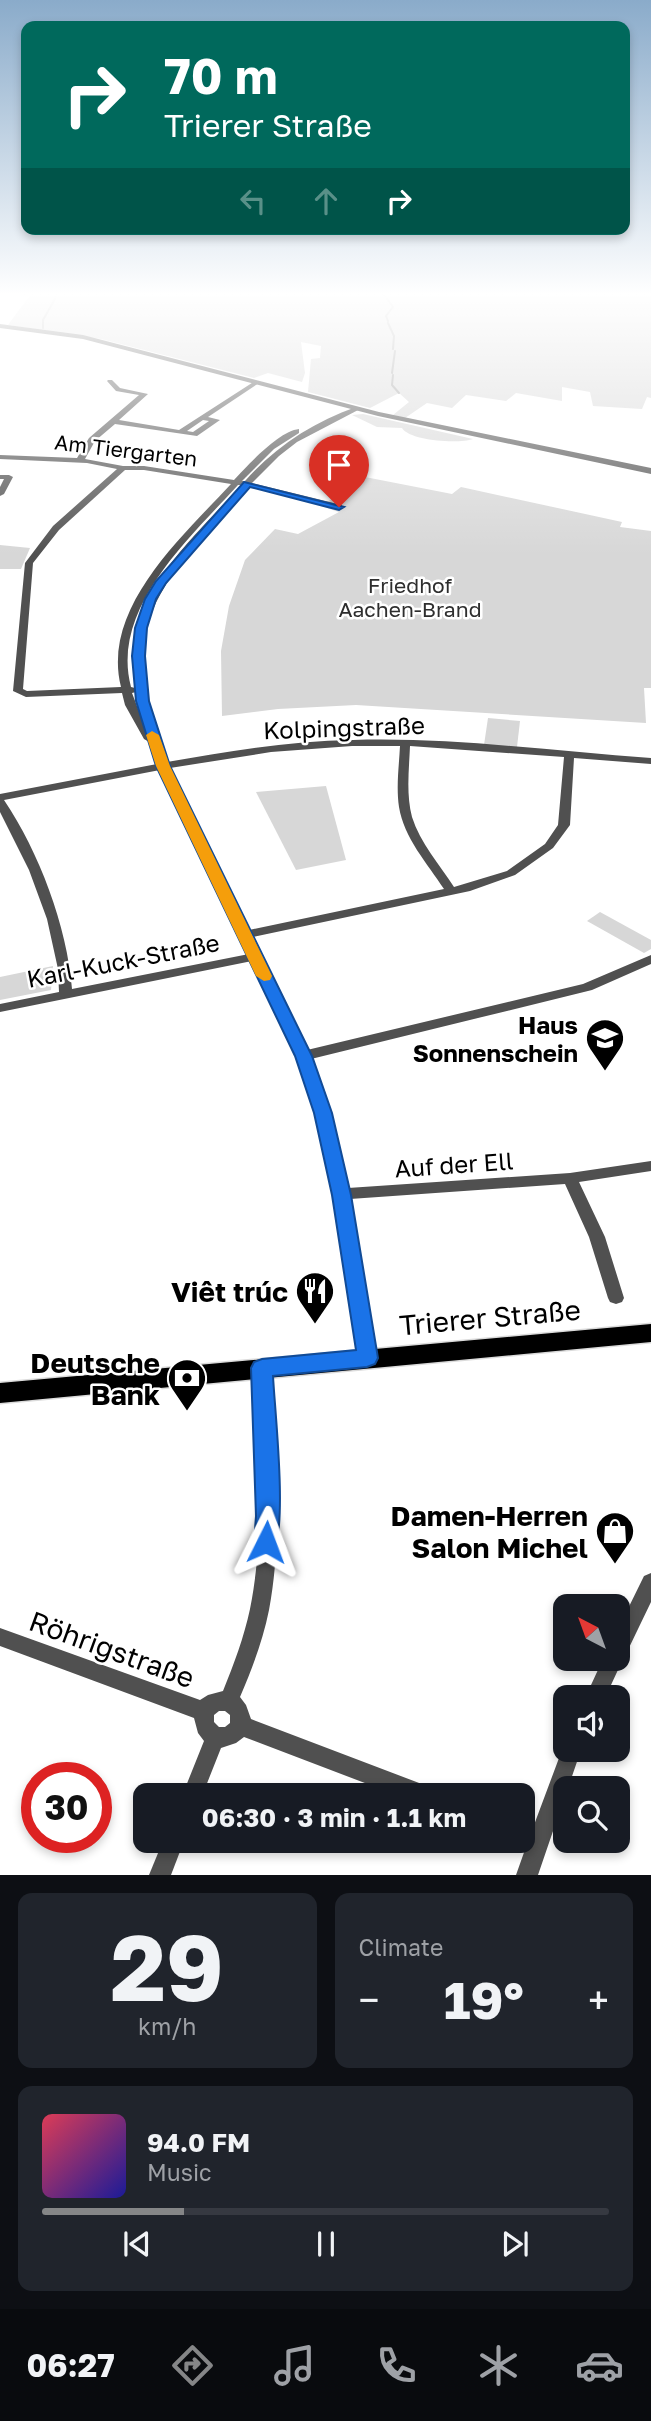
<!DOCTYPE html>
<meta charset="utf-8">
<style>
:root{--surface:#171b24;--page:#20242c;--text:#f1f3f6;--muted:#9ea1a6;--line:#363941;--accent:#858687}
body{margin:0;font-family:"Golos Text",sans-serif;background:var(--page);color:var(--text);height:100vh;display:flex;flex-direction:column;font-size:26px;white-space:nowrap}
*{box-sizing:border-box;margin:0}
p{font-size:23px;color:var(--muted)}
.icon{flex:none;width:38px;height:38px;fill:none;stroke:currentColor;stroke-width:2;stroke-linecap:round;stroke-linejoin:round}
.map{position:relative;height:1875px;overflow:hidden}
.drawer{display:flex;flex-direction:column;gap:18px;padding:18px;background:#0d0f14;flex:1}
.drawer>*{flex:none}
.banner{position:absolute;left:21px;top:21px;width:609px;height:214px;border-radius:14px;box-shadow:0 4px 10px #0003;background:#00695c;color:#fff;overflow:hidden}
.needle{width:46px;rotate:319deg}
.fabs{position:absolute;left:553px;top:1594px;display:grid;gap:14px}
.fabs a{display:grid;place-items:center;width:77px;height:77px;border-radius:14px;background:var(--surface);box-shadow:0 4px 10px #0003;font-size:35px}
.speed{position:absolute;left:21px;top:1762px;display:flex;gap:14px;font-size:35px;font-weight:700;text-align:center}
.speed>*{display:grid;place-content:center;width:91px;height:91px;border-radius:50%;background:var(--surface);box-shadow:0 4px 10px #0003;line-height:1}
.speed .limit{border:10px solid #d22;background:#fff;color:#111}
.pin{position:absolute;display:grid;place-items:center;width:60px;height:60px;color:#fff;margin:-72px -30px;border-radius:50% 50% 50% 0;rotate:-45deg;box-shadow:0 0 7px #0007}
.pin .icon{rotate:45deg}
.me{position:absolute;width:77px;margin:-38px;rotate:3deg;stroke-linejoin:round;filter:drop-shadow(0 0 5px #0008)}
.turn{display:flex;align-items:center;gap:24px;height:147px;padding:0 28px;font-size:32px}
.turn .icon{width:91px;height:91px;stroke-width:2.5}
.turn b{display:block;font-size:49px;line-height:60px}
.lanes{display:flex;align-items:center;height:66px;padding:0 28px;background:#0003;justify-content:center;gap:35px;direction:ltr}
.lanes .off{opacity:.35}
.big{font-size:52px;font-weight:700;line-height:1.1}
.drawer .widget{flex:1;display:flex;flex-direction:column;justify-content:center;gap:10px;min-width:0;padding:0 24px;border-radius:14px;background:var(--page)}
.drawer .dial{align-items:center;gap:0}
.dial b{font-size:91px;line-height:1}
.song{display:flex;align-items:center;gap:21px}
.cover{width:84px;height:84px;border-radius:10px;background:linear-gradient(135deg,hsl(350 70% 55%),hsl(240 70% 35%))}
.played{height:7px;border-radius:4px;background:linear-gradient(90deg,var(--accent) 25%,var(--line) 25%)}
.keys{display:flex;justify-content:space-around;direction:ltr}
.heat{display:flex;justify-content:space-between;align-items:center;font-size:38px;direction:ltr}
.drawer .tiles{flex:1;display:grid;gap:18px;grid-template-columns:1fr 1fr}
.widget:last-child{grid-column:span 2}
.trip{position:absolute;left:133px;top:1783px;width:402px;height:70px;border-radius:14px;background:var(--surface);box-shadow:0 4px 10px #0003;font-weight:700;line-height:70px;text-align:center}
.tab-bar{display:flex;height:112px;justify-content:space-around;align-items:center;background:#090b0e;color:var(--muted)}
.tab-bar .icon{width:49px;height:49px}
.tab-bar .on{color:var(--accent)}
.tab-bar b{font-size:32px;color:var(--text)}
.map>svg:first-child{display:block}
</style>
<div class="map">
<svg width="651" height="1875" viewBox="0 0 651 1875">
<rect width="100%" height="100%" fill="#fff"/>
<g fill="#d7d7d7">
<polygon points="0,293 651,293 651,398 647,397 642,409 593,406 590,392 562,387 562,401 516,393 506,401 466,395 452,408 427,403 405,418 393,415 409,402 399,393 370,408 308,392 311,359 320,358 321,346 301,342 305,373 302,382 268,373 254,378 101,339 8,325 30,295"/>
<path d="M363 414 473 439C458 444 410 441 402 428L377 427 352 415Z"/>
<polygon points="365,477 452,494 461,487 622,522 620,527 651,531 651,688 644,688 646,723 356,705 278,709 222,716 221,651 229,606 245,560 275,529 298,534 339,512 321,506"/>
<polygon points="0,545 30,548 21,569 0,569"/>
<polygon points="488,718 520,721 517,747 484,745"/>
<polygon points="326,786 346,860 296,870 256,792"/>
<polygon points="600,912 651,940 651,949 644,953 587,921"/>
<polygon points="53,966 51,990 0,1000 0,977"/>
</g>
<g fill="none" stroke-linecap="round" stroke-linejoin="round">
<g stroke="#9e9e9e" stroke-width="2">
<polyline points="382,292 393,307 386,316 388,321"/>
<polyline points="388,323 394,336 393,349"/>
<polyline points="43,328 43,320 56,297"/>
<polyline points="392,373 395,351"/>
<polyline points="393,375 392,385 399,393"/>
</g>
<g stroke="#dbdbdb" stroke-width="3">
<polygon id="primary" points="651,1324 651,1342 0,1403 0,1383"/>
</g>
<g fill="#505050" fill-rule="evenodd">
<path d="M108 380H112L120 388 148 394 119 420 179 430 255 381H259V383L208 417 220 420 197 436 115 424 95 441 85 459 123 466H144L234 480C248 465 279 431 299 429V433L274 449 242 481H245C275 447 313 422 356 407L360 409 297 442 279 456 252 483 342 505V509L248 486C161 584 109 625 167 762 228 751 290 741 353 740 452 737 552 751 651 758V764L574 758 570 825 553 848 515 875 470 891 253 937 307 1050 583 984 651 955V964L592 990 311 1059 334 1126 348 1188 570 1173 651 1161V1171L579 1182 605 1237 624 1298 622 1302 616 1304 610 1302 608 1298 589 1237 565 1184 350 1199 375 1358 373 1363 367 1365 361 1363 359 1358C346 1268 338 1175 309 1089 294 1045 273 1003 252 961L0 1012V1004L59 992 58 969 47 919 29 870 0 812V794L157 764 149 742 144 739 125 705 122 693 26 697 13 691 25 563 53 526 117 469 87 463 0 459V455L77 458 89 438 139 395 116 391 107 381ZM203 420 209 421 193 432 187 431ZM125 470H144L231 484C182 537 101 608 121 687L27 691 23 689 33 563 59 530ZM238 485H241C184 549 124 594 135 688L131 687C110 608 190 538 238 485ZM136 692 140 714 132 693ZM352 746H400C399 766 396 787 399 807 404 838 427 863 444 889L249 930 170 768 271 752ZM410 746 564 757 558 825 545 844 507 871 454 887C440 865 420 843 412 817 406 794 409 770 410 746ZM160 770 249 954 72 989C67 926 39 852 4 800Z"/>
<polygon points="0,475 9,475 13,477 4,494 0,496 0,487 4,479 0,479"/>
<path d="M262 1361 268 1363 270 1368C274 1448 284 1531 269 1610 263 1640 252 1669 240 1697L246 1705 251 1719 427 1786 434 1789 437 1796H399L244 1737 236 1743 221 1748 202 1796H182L204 1741 198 1733 194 1718 0 1646V1628L200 1700 208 1695 223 1691C234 1664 244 1637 250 1609 266 1530 257 1448 254 1368L256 1363ZM219 1711H225L230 1715V1723L225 1727H219L214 1722V1715Z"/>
<polygon points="651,1573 651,1602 625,1656 622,1657 623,1659 605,1698 585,1698 603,1659 618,1659 618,1629 644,1576"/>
<polygon points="565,1742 565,1750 581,1750 568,1788 565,1788 565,1796 538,1875 516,1875 527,1844 519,1841 523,1841 523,1822 534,1825"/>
<polygon points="163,1841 184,1841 171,1875 149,1875"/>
</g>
<polygon fill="#505050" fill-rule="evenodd" points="0,324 83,335 379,412 651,468 651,474 378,416 83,339 0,328"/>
<use href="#primary" fill="#000" fill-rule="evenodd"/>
</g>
<linearGradient id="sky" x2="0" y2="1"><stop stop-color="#8aabca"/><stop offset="0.53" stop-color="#fff"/><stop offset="1" stop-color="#fff" stop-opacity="0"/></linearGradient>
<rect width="651" height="555" fill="url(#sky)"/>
<path fill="#1a73e8" stroke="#114b97" stroke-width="2" d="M244 482 344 507 339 510 250 487 166 583 156 599 147 628 145 656 149 701 170 766 312 1056 332 1113 351 1195 378 1358 375 1364 367 1367 273 1376C275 1413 287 1521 274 1550L266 1553 258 1550 254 1542 256 1516 251 1368 254 1362 262 1359 356 1350 332 1195 314 1113 295 1056 156 766 136 701 132 656 135 628 145 599 156 581Z"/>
<polygon fill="#f59e0b" points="152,731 159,735 170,766 272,976 270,980 264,981 256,976 156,766 146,735"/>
<defs>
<g id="school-pin" transform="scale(2.0125)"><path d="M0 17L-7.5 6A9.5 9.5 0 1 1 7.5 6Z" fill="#000" stroke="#fff"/><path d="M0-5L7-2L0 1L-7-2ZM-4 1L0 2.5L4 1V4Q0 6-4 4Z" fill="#fff"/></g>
<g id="restaurant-pin" transform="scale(2.0125)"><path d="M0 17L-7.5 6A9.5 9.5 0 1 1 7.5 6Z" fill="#000" stroke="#fff"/><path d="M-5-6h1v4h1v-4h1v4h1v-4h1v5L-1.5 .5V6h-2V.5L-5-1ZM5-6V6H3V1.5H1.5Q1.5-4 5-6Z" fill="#fff"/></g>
<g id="bank-pin" transform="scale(2.0125)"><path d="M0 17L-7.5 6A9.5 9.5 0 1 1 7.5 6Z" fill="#000" stroke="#fff"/><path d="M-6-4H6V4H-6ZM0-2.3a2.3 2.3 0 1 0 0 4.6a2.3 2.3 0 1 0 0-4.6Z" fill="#fff"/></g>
<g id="shop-pin" transform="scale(2.0125)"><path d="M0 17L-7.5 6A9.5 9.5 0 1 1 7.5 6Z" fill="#000" stroke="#fff"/><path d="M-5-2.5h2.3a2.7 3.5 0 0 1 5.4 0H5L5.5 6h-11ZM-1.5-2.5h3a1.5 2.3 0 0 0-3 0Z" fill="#fff"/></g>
</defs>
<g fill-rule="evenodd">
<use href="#school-pin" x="605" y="1038"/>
<use href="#restaurant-pin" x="315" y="1291"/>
<use href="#bank-pin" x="187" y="1378"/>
<use href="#shop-pin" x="615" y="1531"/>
</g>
<g text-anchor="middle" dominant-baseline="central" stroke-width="5" stroke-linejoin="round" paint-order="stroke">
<g font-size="21" fill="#000" stroke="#fff">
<text transform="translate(126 450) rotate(7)">Am Tiergarten</text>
</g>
<g font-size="21" fill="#2e2e2e" stroke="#fff">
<text x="410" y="585">Friedhof<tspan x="410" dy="24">Aachen-Brand</tspan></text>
</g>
<g font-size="24" fill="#000" stroke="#fff">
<text transform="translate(344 727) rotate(-2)">Kolpingstraße</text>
<text transform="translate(123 960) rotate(-11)">Karl-Kuck-Straße</text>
<text transform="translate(454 1164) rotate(-4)">Auf der Ell</text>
</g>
<g font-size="24" font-weight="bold" fill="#000" stroke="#fff" text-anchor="end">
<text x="578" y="1024">Haus<tspan x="578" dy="28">Sonnenschein</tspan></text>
</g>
<g font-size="28" font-weight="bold" fill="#000" stroke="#fff" text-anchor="end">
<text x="288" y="1291">Viêt trúc</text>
<text x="160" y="1362">Deutsche<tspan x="160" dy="32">Bank</tspan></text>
<text x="588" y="1515">Damen-Herren<tspan x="588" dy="32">Salon Michel</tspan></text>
</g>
<g font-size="28" fill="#000" stroke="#fff">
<text transform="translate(490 1317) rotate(-5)">Trierer Straße</text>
<text transform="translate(112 1649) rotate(20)">Röhrigstraße</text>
</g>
</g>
</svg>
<div class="fabs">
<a><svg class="needle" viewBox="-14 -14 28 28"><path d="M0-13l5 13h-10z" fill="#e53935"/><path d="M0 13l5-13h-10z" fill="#9ea1a6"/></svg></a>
<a><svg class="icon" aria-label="sound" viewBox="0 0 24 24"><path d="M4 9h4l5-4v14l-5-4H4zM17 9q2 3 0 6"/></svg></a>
<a><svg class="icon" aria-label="search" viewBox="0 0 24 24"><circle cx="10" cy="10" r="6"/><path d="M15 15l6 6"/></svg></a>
</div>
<div class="speed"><div class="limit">30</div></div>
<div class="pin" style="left:339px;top:507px;background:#d93025"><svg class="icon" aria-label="arrive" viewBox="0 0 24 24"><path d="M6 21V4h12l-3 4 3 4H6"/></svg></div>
<svg class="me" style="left:266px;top:1542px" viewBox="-20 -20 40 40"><path d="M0-17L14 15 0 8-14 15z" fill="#1a73e8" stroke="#fff" stroke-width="4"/></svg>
<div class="trip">06:30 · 3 min · 1.1 km</div>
<div class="banner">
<div class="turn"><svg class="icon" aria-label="right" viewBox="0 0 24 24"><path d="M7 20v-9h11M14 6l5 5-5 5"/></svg><div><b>70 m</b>Trierer Straße</div></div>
<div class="lanes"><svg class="icon off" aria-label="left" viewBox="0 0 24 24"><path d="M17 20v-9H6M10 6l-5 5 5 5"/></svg><svg class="icon off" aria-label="ahead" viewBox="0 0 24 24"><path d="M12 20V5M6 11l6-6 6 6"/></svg><svg class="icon" aria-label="right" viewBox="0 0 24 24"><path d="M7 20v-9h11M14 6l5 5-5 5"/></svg></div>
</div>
</div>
<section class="drawer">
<div class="tiles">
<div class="widget dial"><b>29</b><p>km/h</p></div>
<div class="widget"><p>Climate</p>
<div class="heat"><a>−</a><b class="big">19°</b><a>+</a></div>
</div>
<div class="widget">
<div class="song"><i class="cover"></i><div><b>94.0 FM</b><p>Music</p></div></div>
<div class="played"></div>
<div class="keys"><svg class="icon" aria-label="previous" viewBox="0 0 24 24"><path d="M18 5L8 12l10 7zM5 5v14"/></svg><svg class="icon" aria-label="pause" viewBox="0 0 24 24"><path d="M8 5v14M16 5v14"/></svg><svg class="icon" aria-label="next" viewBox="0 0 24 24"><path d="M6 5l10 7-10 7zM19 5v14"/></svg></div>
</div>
</div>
</section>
<nav class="tab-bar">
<b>06:27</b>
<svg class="icon on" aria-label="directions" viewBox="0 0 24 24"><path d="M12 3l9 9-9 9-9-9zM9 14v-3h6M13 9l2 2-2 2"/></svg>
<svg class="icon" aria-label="music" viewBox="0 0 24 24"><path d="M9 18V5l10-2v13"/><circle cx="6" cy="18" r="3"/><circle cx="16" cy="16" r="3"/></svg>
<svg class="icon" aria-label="phone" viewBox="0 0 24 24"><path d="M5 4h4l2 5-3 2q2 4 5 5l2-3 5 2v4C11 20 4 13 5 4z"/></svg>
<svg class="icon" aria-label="climate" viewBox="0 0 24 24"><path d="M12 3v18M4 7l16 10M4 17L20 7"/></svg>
<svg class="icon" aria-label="car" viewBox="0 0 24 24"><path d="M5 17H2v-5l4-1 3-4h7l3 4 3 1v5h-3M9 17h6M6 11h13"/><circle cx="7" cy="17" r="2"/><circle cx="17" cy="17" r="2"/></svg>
</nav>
